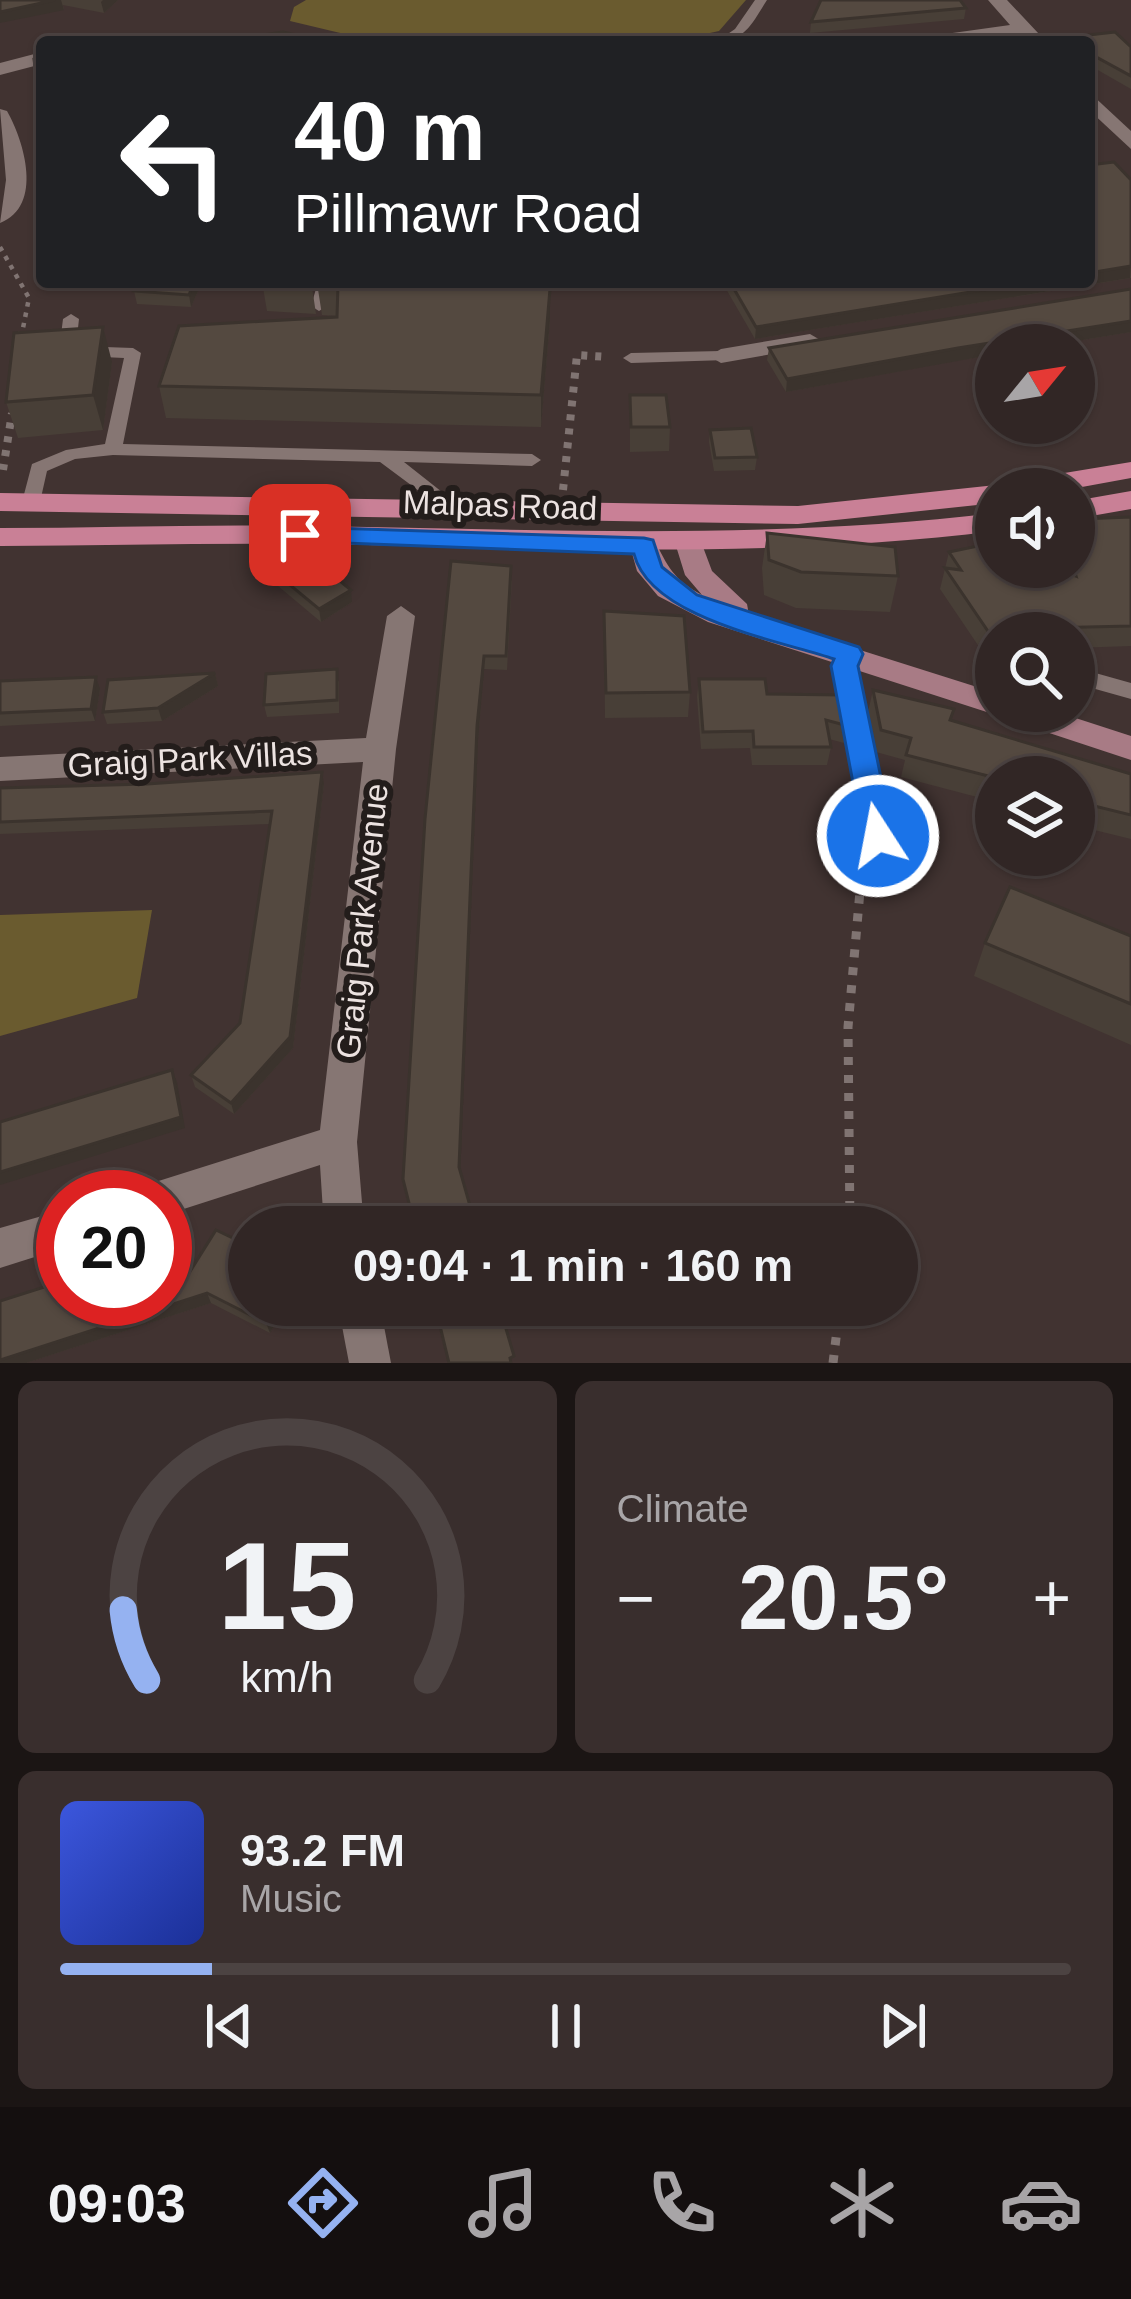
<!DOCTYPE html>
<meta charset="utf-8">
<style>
:root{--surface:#312625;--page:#392e2d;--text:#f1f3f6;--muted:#a8a5a7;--line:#4c4342;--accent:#95b2f1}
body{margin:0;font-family:Arial,sans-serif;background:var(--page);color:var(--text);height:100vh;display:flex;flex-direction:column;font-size:45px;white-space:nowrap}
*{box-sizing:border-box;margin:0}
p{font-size:39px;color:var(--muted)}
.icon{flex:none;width:66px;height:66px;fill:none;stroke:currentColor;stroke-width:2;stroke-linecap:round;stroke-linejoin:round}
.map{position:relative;height:1363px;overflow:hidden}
.panel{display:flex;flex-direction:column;gap:18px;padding:18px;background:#1b1514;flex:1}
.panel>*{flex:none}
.banner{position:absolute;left:36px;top:36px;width:1059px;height:252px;border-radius:12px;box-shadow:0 3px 9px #0004,0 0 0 3px var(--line);background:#202124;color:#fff;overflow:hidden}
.needle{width:78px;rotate:60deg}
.buttons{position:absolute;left:975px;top:324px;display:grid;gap:24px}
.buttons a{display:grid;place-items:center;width:120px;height:120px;border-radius:50%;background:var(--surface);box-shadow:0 3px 9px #0004,0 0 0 3px var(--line);font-size:60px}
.speed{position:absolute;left:36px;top:1170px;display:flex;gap:24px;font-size:60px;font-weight:700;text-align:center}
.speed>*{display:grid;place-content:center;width:156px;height:156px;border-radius:50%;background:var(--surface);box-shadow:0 3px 9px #0004,0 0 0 3px var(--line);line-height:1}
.speed .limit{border:18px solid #d22;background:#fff;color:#111}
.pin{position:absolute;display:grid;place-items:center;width:102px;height:102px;color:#fff;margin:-51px;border-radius:24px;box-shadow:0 6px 18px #0006}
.me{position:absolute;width:132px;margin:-66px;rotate:349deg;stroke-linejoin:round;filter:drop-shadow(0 0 9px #0008)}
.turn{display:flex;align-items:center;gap:42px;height:252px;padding:0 60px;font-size:54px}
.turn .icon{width:156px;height:156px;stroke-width:2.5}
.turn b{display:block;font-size:84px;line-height:102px}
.big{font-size:90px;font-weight:700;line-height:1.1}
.panel .card{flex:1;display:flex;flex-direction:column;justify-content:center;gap:18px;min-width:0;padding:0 42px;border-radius:18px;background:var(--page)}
.panel .dial{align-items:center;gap:0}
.dial svg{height:312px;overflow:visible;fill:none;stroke:var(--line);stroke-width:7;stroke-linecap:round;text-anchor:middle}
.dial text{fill:var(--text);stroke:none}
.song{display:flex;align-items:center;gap:36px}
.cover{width:144px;height:144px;border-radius:18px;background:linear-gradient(135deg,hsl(230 70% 55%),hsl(230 70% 35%))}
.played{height:12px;border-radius:6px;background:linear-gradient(90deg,var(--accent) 15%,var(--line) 15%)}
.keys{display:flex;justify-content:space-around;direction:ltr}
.heat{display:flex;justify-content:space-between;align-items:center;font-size:66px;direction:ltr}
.panel .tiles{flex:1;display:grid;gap:18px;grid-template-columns:1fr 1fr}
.card:last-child{grid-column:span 2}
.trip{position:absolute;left:228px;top:1206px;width:690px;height:120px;border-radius:60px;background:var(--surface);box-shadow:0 3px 9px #0004,0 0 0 3px var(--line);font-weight:700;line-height:120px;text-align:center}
.dock{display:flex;height:192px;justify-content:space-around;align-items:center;background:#140f0f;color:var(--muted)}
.dock .icon{width:84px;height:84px}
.dock .selected{color:var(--accent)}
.dock b{font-size:54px;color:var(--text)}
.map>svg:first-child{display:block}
</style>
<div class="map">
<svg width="1131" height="1363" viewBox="0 0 1131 1363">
<rect width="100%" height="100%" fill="#413331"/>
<g fill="#6a5b2f">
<polygon points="306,0 746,0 719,31 669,42 378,42 290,21 294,7"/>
<polygon points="152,910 137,998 0,1036 0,915"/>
</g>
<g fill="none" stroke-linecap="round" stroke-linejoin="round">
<polyline stroke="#807472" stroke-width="4.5" stroke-dasharray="4.5 6" stroke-linecap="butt" points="0,247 29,298 22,333"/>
<g stroke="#807472" stroke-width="8" stroke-dasharray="6 8" stroke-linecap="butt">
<polyline points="21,338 23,330"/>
<polyline points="3,470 12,413"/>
<polyline points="563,490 577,355 607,357"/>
</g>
<g stroke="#807472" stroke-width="9" stroke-dasharray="8 10" stroke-linecap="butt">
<polyline points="850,1227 848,1027 863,857"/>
<polyline points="833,1363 840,1305"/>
</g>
<g fill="#867673" fill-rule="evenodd">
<path d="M755 0H767C753 22 745 42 716 42L735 29Z"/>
<polygon points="318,282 334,282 327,306 319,311 311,306"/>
<polygon points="71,314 79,319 76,346 133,348 141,353 123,444 532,454 541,460 532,466 404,462 461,507 463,511 454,517 380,462 113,455 75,459 47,471 40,502 31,508 24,506 22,502 32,464 66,450 105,444 124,358 61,355 59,351 63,319"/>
<polygon points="721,351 727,352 727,360 631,363 623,358 631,353"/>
<polygon points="850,647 860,654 854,666 889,836 886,842 878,845 870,842 867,836 834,666 843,649"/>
<polygon points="1074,667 1131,683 1131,699 1074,683"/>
</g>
<g fill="#867673" fill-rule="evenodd">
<polygon points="988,0 1007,0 1039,34 1039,42 1025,42 1019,35 922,42 931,36 1010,25"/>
<polygon points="42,52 42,64 0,75 0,63"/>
<polygon points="1089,92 1131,131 1131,149 1089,110"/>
<path d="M0 109 7 111C24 141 44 206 0 223L6 180Z"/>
<polygon points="810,334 822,341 818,346 721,363 709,356 721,349"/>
<polygon points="401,606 415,616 396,749 357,1142 364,1227 324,1227 320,1165 165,1215 165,1197 143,1197 149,1184 320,1130 363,762 0,781 0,757 366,738 387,616"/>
<polygon points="63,1210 63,1248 0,1268 0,1228"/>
<polygon points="338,1305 380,1305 391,1363 349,1363"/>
</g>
<path fill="#a87b85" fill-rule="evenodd" d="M644 537 654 539C668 567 673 579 702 595L685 575 676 546 680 539H700L712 571 747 604 749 615 996 693V711H1054L1131 736V760L1007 719 1004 713 996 715 708 622 658 596 637 571 630 546Z"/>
<g fill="#c98096" fill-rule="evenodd">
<polygon points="1131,462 1131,478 1071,489 1009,489 1022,480"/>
<polygon points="996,485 1006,489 996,489 996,503 798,524 0,511 0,493 798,506"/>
<polygon points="1131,491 1131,509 1074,519 1074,501"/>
<path d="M996 513V531C764 560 535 547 302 544 201 543 101 546 0 546V528C101 528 201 524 302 526 535 529 764 541 996 513Z"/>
</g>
</g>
<g fill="#483f37">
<polygon points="0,0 118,0 104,13 63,5 64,10"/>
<polygon points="966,8 964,19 810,33 811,22"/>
<polygon points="1062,38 1131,47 1131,89 1089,65 1089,42 1061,42"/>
<polygon points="1089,165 1131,180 1131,278 755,339 722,282 1089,282"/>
<polygon points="202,282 191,307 137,304 134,291"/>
<polygon points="262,282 313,282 312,287 316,314 267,311"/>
<polygon points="319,282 550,320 541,427 166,418 159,386 337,317 337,316 322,315 317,283"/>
<polygon points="1131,289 1131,332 955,361 786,392 767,360 769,348"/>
<polygon points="112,362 103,430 18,438 6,402"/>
<polygon points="630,395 670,427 669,451 630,452"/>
<polygon points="710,430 757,457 755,470 714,471 709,442"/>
<polygon points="1131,517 1131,646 1074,648 1074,633 996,633 988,660 940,589 949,552 1059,569 1059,567 1074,567 1076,531 1080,519"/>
<polygon points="767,533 898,576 890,612 796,608 764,595 762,568"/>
<polygon points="256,557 352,602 321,622 259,570"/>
<polygon points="512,579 507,670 484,669 478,740 460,1173 476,1227 414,1227 405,1191 425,819"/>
<polygon points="604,611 690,692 688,717 605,718"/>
<polygon points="215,673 218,686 162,721 107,724 103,712"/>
<polygon points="699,679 767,694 848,726 844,743 829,739 831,747 827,765 752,765 750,748 701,749 697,697"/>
<polygon points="0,681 100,689 95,721 0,726"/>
<polygon points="339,681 339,713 267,717 264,705"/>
<polygon points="873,690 950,720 1131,774 1131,839 1074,825 1074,777 996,777 996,802 901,777 905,760 876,752 868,712"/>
<polygon points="324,784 293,1048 234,1114 195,1087 191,1075 240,1023 270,824 0,834 0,788"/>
<polygon points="1131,936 1131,1045 974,976 985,943"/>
<polygon points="216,1230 249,1305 286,1305 270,1333 211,1303 26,1363 166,1249 170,1259 176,1293"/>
</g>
<g fill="#3b332d">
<polygon points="55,0 61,0 64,10 0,23 0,12"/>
<polygon points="103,0 118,0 104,13 101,2"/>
<polygon points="1131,266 1130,278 755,339 756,327 1032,282 1089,282 1089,273"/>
<polygon points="194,282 202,282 191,307 189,295"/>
<polygon points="550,289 550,320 541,427 541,395"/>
<polygon points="1131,321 1131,332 1052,345 996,345 996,354 786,392 787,379 958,348"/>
<polygon points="103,327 112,362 103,430 93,395"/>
<polygon points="351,590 352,602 321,622 319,609"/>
<polygon points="996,639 996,658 988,660 994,640"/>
<polygon points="484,656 484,669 478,740 460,1179 459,1167 477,726"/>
<polygon points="215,673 218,686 162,721 158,708"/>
<polygon points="96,677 100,689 95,721 91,709"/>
<polygon points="322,772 324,784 293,1048 234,1114 231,1103"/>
<polygon points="172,1070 177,1082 185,1128 0,1185 0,1172"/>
<polygon points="166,1249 170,1259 178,1303 207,1293 211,1303 26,1363 0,1363 0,1360 174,1297"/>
<polygon points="277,1305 286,1305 270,1333 266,1323"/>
</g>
<g fill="#544940" stroke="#3b332d" stroke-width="3">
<polygon points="0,0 55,0 0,12"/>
<polygon points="821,0 960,0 966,8 811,22"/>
<polygon points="283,32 305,37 302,42 215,42"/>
<polygon points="1115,32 1131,47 1131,76 1089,53 1089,42 1070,42 1062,38"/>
<polygon points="42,56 42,107 40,107 34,59"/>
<polygon points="1114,162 1131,180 1131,266 1089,273 1089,163 1089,165"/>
<polygon points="140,282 194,282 189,295 134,291"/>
<polygon points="319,282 445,282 550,289 541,395 159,386 179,326 337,317 338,285 317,283"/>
<polygon points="730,282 1032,282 756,327"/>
<polygon points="1131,289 1131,321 958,348 787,379 769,348"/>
<polygon points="103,327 93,395 6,402 14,333"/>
<polygon points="630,395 666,395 670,427 631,427"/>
<polygon points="751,428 757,457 715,458 710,430"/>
<polygon points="1131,517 1131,626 1043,628 1023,633 996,633 996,639 994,640 945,568 961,570 949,552 992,543 996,545 996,567 1054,567 1076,576 1073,567 1074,531 1084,531 1080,519"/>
<polygon points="767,533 895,547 898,576 801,572 769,560"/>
<polygon points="256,557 312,558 351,590 319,609"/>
<polygon points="451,561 511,566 506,656 484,656 477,726 459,1167 476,1227 415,1227 403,1179 425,819"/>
<polygon points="604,611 684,616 690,692 606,693"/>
<polygon points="337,669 337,700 264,705 266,674"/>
<polygon points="215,673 158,708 103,712 108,680"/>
<polygon points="96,677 91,709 0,713 0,681"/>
<polygon points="699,679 765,679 767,694 842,695 848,726 826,720 831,747 754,747 753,731 703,732"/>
<polygon points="873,690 954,709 950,720 1131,774 1131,815 1074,801 1074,777 996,778 906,755 911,738 881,730"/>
<polygon points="322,772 290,1037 231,1103 191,1075 240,1023 272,811 0,822 0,788 147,784"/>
<polygon points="1010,887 1131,936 1131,1004 985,943"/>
<polygon points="172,1070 181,1117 0,1172 0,1122"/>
<polygon points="216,1230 249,1246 249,1305 277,1305 266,1323 207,1293 0,1360 0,1301 63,1281 63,1299 165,1299 166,1249 174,1297"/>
<polygon points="435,1305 499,1305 514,1356 510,1358 511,1363 449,1363"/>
</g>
<path fill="#1a73e8" stroke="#114b97" stroke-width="3" d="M300 527 644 538 653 540 662 567 697 595 859 647 863 654 858 666 893 836 889 845H868L863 836 831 666 834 659C777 640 650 618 634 554L291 541V529Z"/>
<g text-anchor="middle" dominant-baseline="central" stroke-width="12" stroke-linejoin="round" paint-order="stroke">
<g font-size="33" fill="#ece3e1" stroke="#231d1b">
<text transform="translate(500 505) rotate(2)">Malpas Road</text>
<text transform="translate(190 759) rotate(-3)">Graig Park Villas</text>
<text transform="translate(362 921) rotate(-84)">Graig Park Avenue</text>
</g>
</g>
</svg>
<div class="buttons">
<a><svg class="needle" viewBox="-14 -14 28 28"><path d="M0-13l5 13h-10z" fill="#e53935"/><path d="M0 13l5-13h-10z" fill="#a8a5a7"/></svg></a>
<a><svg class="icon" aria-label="sound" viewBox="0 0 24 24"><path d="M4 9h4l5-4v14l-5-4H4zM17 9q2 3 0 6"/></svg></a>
<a><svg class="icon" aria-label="search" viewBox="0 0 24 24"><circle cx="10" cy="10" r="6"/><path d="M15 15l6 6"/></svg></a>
<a><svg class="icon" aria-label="layers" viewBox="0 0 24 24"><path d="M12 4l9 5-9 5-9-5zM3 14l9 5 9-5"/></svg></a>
</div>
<div class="speed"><div class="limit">20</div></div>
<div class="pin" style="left:300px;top:535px;background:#d93025"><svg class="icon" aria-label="arrive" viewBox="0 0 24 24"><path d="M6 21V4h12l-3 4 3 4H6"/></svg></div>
<svg class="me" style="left:878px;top:836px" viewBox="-20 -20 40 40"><circle r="17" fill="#1a73e8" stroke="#fff" stroke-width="3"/><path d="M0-11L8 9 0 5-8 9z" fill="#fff"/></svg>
<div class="trip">09:04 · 1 min · 160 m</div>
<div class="banner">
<div class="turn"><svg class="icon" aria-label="left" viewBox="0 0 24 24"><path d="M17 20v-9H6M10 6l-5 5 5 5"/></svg><div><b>40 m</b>Pillmawr Road</div></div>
</div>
</div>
<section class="panel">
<div class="tiles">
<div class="card dial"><svg viewBox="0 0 100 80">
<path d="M14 69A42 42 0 1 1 86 69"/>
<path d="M14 69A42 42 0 0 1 8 51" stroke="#95b2f1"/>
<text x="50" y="56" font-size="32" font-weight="700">15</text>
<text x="50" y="72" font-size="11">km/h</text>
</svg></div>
<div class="card"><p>Climate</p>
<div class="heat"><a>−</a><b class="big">20.5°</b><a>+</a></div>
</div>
<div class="card">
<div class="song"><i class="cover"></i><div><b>93.2 FM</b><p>Music</p></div></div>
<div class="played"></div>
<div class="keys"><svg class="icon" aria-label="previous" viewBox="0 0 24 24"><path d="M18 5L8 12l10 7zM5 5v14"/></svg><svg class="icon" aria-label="pause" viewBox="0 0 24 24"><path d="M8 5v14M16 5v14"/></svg><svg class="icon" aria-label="next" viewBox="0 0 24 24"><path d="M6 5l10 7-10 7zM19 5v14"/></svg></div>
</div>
</div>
</section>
<nav class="dock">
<b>09:03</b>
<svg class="icon selected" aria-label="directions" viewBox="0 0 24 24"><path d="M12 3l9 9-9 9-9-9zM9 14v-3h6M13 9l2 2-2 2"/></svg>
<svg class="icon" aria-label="music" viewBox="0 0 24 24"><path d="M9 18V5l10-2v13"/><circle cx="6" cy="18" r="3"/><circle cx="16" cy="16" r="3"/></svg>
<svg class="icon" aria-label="phone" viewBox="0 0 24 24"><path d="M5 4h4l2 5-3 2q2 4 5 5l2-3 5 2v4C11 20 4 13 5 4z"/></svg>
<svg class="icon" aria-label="climate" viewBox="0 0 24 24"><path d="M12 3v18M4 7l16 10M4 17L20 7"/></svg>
<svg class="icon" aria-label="car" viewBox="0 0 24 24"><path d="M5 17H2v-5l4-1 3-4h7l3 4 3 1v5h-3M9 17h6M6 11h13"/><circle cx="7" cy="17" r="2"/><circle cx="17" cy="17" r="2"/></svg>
</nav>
